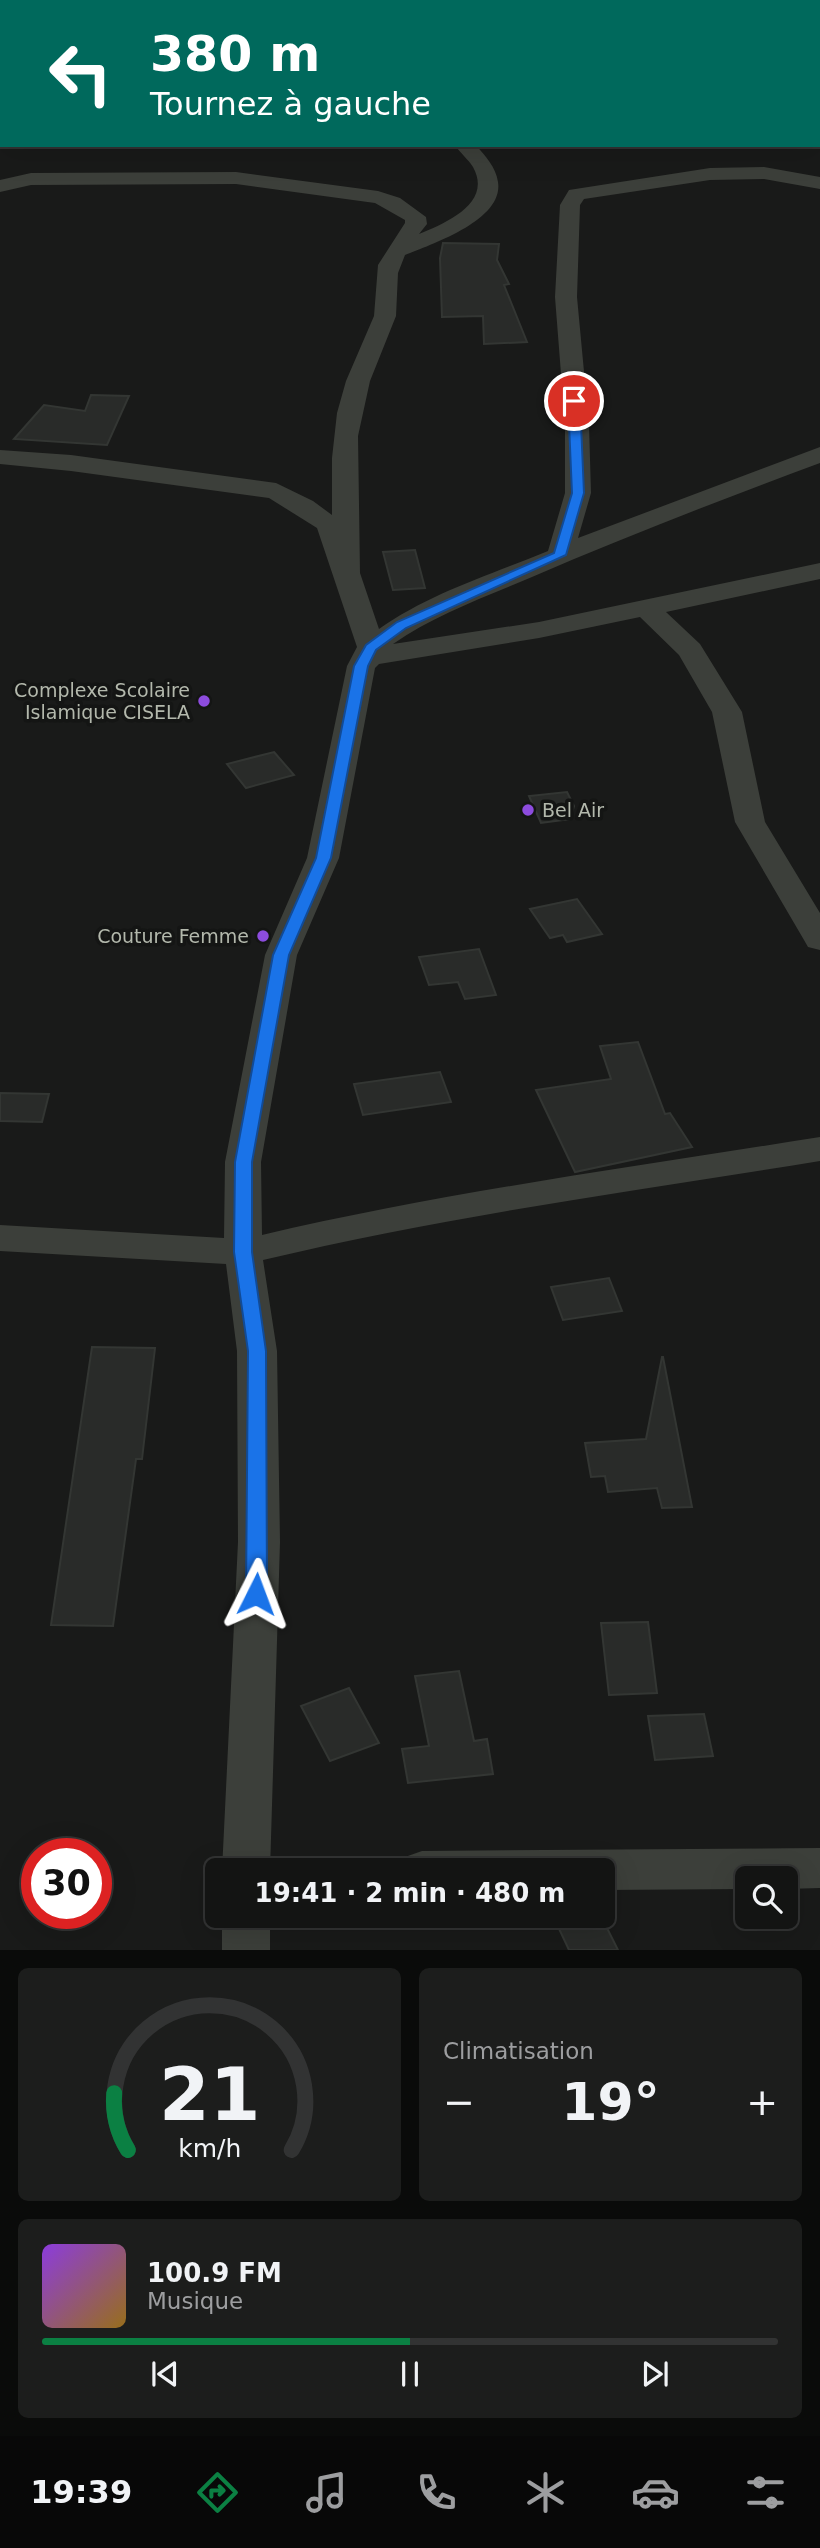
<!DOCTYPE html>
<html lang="fr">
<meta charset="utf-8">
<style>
:root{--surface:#131413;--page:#1c1d1c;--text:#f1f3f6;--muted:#9d9ea0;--line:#323333;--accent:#0b8043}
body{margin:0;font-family:"DejaVu Sans",sans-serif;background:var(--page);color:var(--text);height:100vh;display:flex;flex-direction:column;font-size:26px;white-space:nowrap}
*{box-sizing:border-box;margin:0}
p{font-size:23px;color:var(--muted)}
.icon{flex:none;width:38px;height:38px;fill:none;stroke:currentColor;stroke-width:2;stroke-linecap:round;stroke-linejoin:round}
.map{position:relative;height:1950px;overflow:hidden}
.sheet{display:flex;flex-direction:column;gap:18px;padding:18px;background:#0a0b0a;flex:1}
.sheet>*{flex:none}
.guide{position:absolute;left:0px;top:0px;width:821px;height:147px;box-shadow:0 7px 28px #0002,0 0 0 2px var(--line);background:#00695c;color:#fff;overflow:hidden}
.buttons{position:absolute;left:735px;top:1866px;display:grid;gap:14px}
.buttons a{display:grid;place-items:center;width:63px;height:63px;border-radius:10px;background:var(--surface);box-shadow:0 7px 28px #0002,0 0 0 2px var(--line);font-size:35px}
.speed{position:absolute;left:21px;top:1838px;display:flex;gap:14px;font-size:35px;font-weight:700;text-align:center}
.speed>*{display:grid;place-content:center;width:91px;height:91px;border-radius:50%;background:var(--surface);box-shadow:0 7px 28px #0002,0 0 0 2px var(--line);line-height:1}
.speed .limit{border:10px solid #d22;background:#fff;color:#111}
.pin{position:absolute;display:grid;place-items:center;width:60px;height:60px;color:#fff;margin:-30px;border:4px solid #fff;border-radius:50%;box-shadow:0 2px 7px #0007}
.me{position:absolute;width:77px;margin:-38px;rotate:3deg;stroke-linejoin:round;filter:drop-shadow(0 0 5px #0008)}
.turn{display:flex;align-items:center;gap:24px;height:147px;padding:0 35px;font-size:32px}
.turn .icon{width:91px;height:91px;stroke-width:2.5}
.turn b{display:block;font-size:49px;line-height:60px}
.big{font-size:52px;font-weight:600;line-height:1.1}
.sheet .tile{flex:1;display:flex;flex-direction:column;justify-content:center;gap:10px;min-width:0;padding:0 24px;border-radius:10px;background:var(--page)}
.sheet .dial{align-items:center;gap:0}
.dial svg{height:182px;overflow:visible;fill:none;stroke:var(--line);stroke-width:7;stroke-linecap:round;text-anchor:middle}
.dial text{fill:var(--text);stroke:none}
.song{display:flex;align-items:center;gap:21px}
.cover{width:84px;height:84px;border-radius:10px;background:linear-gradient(135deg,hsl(270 70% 55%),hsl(40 70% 35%))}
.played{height:7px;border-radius:4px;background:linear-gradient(90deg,var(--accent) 50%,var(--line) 50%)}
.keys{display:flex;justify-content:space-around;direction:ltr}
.heat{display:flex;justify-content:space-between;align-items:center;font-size:38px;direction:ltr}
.sheet .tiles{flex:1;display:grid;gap:18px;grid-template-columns:1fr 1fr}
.tile:last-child{grid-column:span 2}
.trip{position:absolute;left:205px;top:1858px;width:410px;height:70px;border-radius:10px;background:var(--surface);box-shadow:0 7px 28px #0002,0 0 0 2px var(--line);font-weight:600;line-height:70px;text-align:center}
.tab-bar{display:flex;height:112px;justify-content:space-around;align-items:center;background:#080808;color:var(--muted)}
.tab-bar .icon{width:49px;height:49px}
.tab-bar .selected{color:var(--accent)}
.tab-bar b{font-size:32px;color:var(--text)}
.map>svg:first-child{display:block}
</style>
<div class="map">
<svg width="820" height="1950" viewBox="0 0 820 1950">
<rect width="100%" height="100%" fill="#191a19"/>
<g fill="#292b29" stroke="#333633" stroke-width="2">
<polygon points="443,243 499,244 497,260 509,284 504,285 527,342 484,344 483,316 442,317 440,258"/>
<polygon points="91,395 129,396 107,445 14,439 44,405 85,411"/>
<polygon points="415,550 425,588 393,590 383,552"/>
<polygon points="274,752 294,775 246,788 227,764"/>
<polygon points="567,792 574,806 570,819 541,823 529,796"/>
<polygon points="577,899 602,934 567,942 563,935 550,938 530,909"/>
<polygon points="479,949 496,995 465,999 458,982 429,985 419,957"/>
<polygon points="638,1042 665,1114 670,1113 692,1147 575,1172 536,1090 611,1079 600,1046"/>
<polygon points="440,1072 451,1102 363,1115 354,1084"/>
<polygon points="0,1093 49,1094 42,1122 0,1121"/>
<polygon points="609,1278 622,1311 563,1320 551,1287"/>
<polygon points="92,1347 155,1348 142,1459 136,1459 113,1626 51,1625"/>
<polygon points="662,1357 663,1357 692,1507 662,1508 657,1488 608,1492 605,1476 591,1477 585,1443 646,1439"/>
<polygon points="648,1622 657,1693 609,1695 601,1623"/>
<polygon points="459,1671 474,1741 487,1739 493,1774 408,1783 402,1749 429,1746 415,1676"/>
<polygon points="349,1688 379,1743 330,1761 301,1706"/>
<polygon points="704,1714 713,1756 655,1760 648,1716"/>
<polygon points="553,1916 601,1916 618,1950 569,1950"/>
</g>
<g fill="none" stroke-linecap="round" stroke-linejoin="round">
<g fill="#3c3f3a" fill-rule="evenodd">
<rect x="819" y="24" width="1" height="10"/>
<path d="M455 145H476C485 156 496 167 498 182 504 220 432 244 405 255L398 273 396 316 370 381 358 436 360 573 379 629C428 594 492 574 548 551L565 493V425L555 297 560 205 569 190 710 168 764 167 820 177V189L764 179 710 180 584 199 580 205 577 297 589 425 591 493 578 538 820 447V463C723 499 627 536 532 577 485 597 434 615 393 644L539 622 820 563V579L666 612 700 644 742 712 765 822 820 913V950L808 947 804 940 735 822 712 712 679 655 640 617 539 638 379 664 375 668 339 858 297 955 261 1162 262 1235C446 1192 633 1167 820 1137V1161C634 1191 447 1216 263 1260L277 1351 280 1542 270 1871H222L238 1542 237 1351 226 1264 0 1251V1225L224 1238 225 1162 265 955 307 858 347 666 357 647 317 528 269 498 71 471 0 464V450L71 455 276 483 313 501 332 515V458L337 413 346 381 374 316 378 265 405 223V220L375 203 236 184 31 185 0 192V180L31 173 236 172 378 191 400 198 426 217 427 224 419 234C446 223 493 203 473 167 468 159 460 153 455 145Z"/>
<polygon points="820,1848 820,1888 786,1889 786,1878 747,1878 747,1889 602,1890 602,1871 398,1871 405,1857 422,1851"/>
<rect x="222" y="1916" width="48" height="34"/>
</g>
</g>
<polygon fill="#1a73e8" stroke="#114b97" stroke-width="2" points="574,397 580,401 584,493 566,555 406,628 376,650 368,666 331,858 289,955 252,1162 252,1252 266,1351 267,1594 264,1600 249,1600 246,1594 248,1351 234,1252 235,1162 273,955 316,858 354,666 366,645 397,622 554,553 572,493 568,401"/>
<g fill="#8d4cde" stroke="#141514" stroke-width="2.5">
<circle cx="204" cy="701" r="7"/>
<circle cx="528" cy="810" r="7"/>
<circle cx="263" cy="936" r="7"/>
</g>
<g text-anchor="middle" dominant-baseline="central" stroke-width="7" stroke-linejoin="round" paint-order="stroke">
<g font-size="19" fill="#b3b8ac" stroke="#141514" text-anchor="end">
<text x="190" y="690">Complexe Scolaire<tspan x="190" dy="22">Islamique CISELA</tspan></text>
<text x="542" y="810" text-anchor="start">Bel Air</text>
<text x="249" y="936">Couture Femme</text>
</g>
</g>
</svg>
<div class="buttons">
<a><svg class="icon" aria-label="search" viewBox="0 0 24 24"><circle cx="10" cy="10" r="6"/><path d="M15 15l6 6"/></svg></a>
</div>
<div class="speed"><div class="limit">30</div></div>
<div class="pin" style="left:574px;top:401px;background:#d93025"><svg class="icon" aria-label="arrive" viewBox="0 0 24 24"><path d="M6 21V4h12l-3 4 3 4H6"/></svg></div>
<svg class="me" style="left:256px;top:1594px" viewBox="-20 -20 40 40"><path d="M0-17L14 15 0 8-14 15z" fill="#1a73e8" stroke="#fff" stroke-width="4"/></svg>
<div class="trip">19:41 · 2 min · 480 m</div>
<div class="guide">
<div class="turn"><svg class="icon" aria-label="left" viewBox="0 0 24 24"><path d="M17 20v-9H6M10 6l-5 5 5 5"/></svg><div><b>380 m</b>Tournez à gauche</div></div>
</div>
</div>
<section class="sheet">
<div class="tiles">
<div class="tile dial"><svg viewBox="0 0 100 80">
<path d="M14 69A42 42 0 1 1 86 69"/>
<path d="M14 69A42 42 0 0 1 8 44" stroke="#0b8043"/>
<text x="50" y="56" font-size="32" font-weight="700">21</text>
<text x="50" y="72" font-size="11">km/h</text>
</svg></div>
<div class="tile"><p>Climatisation</p>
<div class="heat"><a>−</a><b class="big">19°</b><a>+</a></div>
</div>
<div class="tile">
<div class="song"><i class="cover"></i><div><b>100.9 FM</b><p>Musique</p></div></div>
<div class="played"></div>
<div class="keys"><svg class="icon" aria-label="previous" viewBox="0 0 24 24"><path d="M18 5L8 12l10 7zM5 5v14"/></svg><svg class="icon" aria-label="pause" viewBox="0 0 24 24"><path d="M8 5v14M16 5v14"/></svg><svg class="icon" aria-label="next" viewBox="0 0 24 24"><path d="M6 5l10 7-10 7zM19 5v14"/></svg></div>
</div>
</div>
</section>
<nav class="tab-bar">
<b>19:39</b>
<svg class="icon selected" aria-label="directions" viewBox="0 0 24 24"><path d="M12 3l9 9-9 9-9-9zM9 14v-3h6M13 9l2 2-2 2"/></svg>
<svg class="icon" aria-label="music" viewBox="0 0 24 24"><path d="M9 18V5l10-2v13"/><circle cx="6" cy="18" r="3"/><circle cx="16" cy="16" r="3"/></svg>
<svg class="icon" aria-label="phone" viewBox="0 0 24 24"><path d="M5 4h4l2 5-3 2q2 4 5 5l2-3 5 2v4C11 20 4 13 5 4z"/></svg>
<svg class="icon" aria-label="climate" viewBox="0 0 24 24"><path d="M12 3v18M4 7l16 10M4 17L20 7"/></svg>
<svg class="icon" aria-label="car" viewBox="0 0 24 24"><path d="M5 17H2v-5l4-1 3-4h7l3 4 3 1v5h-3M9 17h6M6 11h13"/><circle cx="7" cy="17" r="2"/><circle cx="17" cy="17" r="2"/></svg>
<svg class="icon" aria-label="filters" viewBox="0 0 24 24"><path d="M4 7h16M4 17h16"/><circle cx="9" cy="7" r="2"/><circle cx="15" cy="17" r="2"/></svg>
</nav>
